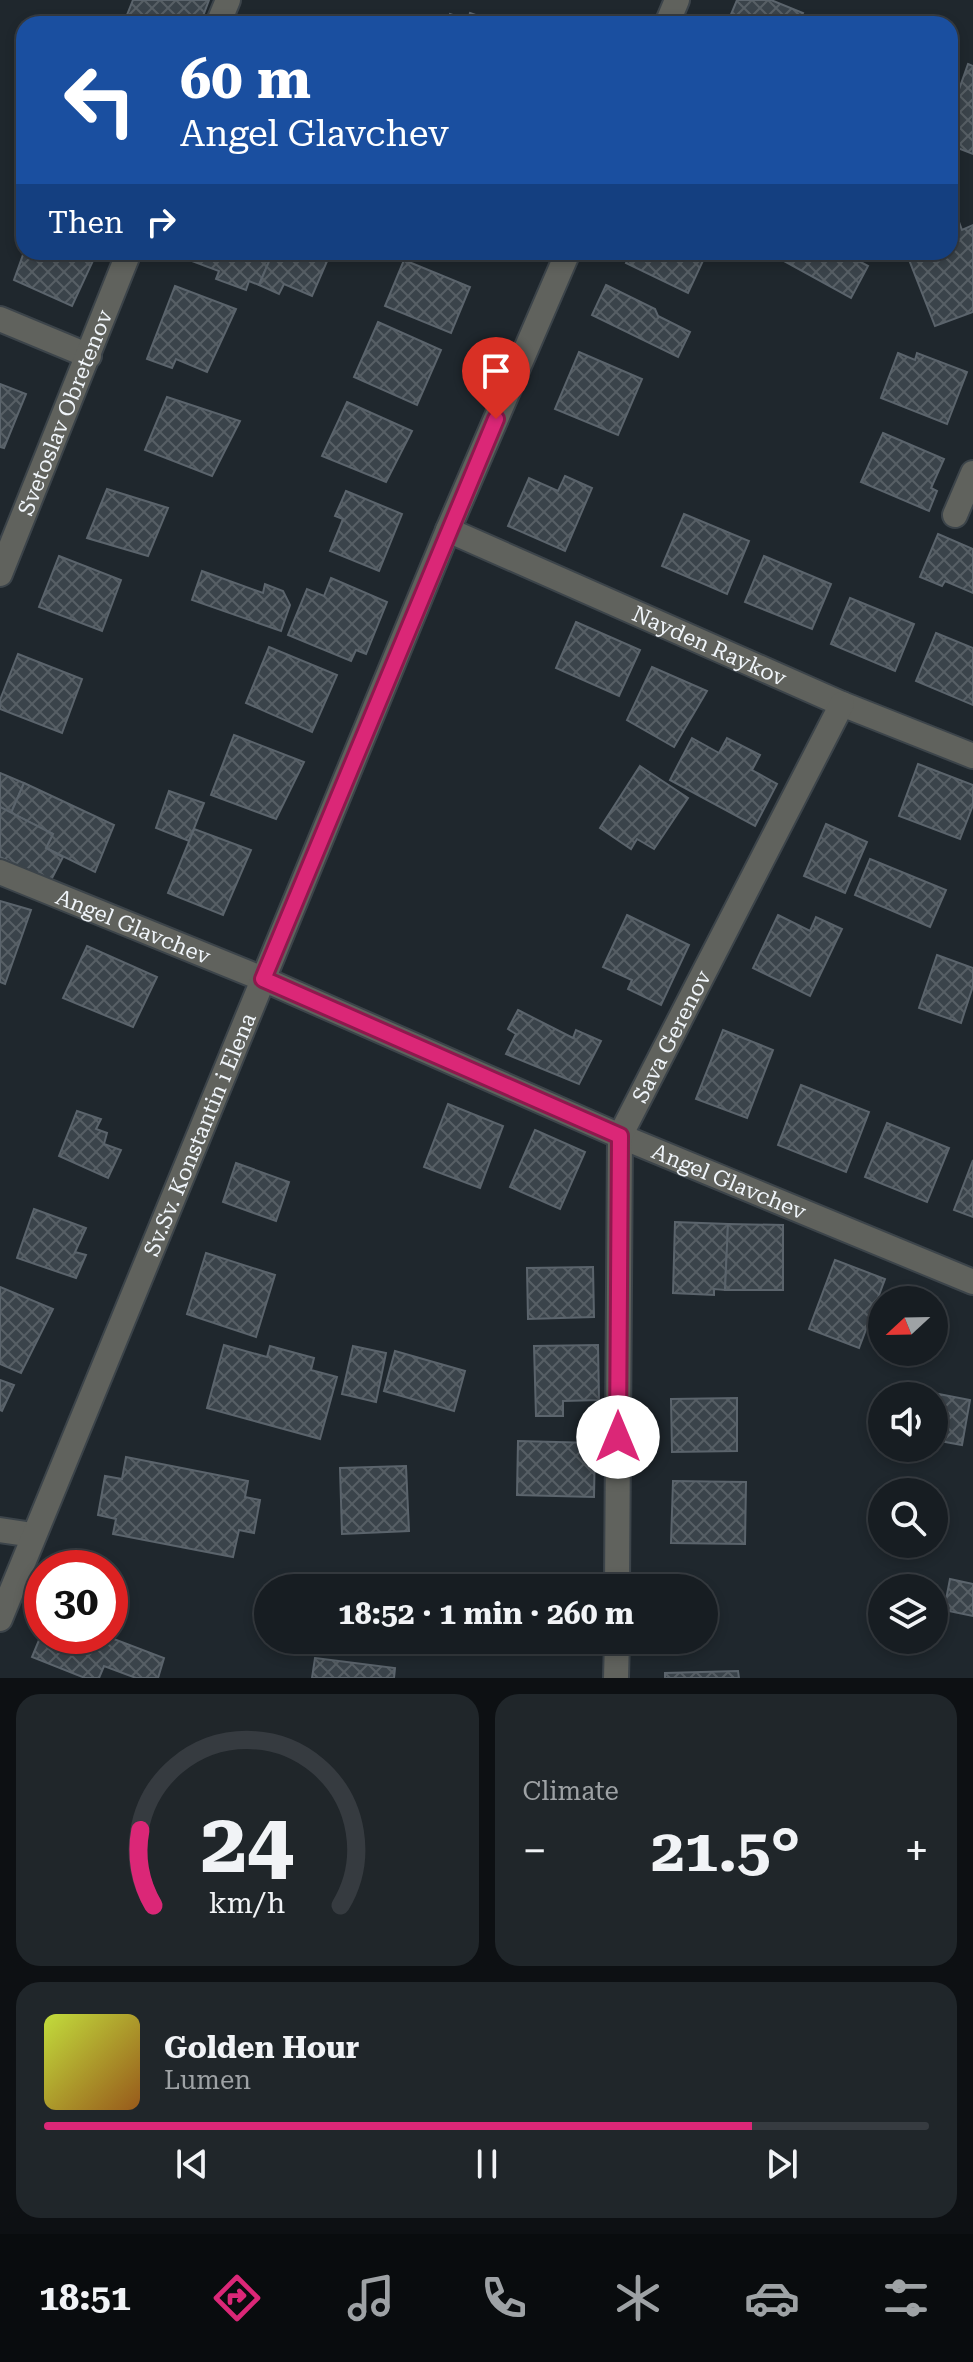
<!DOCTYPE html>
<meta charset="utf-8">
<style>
:root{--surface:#171d22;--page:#20262a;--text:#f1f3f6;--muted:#9ea2a5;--line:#363b40;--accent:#db2777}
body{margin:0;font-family:"Roboto Serif",serif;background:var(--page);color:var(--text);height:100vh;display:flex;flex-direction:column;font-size:30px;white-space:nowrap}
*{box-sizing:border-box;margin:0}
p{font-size:26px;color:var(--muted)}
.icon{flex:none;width:44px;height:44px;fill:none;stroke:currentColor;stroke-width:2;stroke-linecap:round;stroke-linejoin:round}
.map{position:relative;height:1678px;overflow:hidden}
.details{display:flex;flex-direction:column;gap:16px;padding:16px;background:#0d1013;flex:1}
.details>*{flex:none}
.banner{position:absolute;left:16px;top:16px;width:942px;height:244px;border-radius:24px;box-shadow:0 4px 12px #0003,0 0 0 2px var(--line);background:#1a4fa0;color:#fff;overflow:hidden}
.needle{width:52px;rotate:248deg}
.controls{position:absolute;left:868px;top:1286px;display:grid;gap:16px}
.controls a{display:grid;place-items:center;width:80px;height:80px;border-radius:50%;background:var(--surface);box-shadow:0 4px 12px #0003,0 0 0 2px var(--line);font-size:40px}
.speed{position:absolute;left:24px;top:1550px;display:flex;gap:16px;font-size:40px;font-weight:700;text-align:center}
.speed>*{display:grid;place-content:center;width:104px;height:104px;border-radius:50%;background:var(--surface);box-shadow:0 4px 12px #0003,0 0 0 2px var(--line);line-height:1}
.speed .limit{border:12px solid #d22;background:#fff;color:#111}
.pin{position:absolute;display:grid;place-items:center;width:68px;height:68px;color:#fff;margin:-82px -34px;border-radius:50% 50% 50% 0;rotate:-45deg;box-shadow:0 0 8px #0007}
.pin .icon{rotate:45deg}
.me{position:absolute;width:88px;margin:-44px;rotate:0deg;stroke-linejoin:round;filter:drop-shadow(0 0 6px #0008)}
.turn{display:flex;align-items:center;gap:28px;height:168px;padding:0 32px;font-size:36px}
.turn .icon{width:104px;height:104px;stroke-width:2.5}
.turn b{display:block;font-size:56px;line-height:68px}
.then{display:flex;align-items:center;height:76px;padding:0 32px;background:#0003;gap:16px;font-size:30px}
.big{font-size:60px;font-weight:700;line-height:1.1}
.details .widget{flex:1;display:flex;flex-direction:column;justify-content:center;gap:12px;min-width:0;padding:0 28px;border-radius:24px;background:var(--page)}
.details .dial{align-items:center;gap:0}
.dial svg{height:208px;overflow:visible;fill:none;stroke:var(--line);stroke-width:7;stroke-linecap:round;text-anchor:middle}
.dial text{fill:var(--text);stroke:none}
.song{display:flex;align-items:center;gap:24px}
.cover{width:96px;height:96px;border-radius:12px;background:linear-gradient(135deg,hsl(70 70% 55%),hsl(30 70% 35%))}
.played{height:8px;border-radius:4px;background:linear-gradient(90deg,var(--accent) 80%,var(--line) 80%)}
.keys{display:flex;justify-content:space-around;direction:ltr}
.heat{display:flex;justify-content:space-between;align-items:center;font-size:44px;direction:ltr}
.details .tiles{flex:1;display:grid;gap:16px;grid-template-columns:1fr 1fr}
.widget:last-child{grid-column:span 2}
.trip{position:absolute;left:254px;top:1574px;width:464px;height:80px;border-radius:40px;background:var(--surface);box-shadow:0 4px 12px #0003,0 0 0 2px var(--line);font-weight:700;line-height:80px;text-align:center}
.menu{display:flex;height:128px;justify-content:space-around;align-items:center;background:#090c0e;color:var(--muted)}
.menu .icon{width:56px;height:56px}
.menu .active{color:var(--accent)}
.menu b{font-size:36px;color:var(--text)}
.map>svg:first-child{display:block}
</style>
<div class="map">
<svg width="973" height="1678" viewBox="0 0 973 1678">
<defs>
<pattern id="building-cross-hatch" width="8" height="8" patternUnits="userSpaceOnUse" patternTransform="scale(2)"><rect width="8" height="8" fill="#3a434a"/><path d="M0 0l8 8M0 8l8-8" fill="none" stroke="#575f65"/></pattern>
</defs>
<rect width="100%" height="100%" fill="#1f272d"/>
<g fill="url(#building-cross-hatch)" stroke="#5b646c" stroke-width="2">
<polygon points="133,0 209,0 200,24 150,24 127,15"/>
<polygon points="737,0 771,0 803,13 798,24 727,24"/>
<polygon points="470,13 501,24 447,24 450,14 468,20"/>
<polygon points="968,64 973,66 973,154 950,145 950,115"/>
<polygon points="950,218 959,222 962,230 973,225 973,312 935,326 906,252 950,252"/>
<polygon points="24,252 97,252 72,306 14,280"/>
<polygon points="192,252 273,252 259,285 249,281 246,290 216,279 219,271 189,260"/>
<polygon points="273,252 331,252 312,296 284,284 279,294 259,285"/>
<polygon points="631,252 707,252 688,293 626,263"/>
<polygon points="777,252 842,252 868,266 851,298 775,256"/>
<polygon points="404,260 470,287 451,333 385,306"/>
<polygon points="606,285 655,309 658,316 690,332 678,357 592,315"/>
<polygon points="175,286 236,309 207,372 176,359 172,368 147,359"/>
<polygon points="378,322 441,350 417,405 354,377"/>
<polygon points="579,352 642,379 618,435 555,409"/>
<polygon points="898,353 915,360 917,353 967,372 947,424 881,398"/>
<polygon points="0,384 26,394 4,448 0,447"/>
<polygon points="167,397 240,421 212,476 145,450"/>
<polygon points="347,402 412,431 386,482 322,456"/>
<polygon points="883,433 944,459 931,488 937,491 929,511 861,482"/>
<polygon points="565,476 592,488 565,551 508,526 529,478 558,491"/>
<polygon points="107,489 168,508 148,556 87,538"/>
<polygon points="346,491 402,514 379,571 330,551 343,519 335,516"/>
<polygon points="684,514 749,541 727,594 662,566"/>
<polygon points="938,534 973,549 973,593 945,581 942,586 920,577"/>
<polygon points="59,556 121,580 102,631 39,607"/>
<polygon points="764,556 831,584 812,629 745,602"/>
<polygon points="202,571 263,593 265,584 283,591 290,605 281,631 192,600"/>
<polygon points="331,578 387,602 366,654 356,650 351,661 288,635 307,589 324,596"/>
<polygon points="850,598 914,624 895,671 831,644"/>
<polygon points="576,622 640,650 619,696 556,668"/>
<polygon points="936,633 973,648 973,705 916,681"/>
<polygon points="269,647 337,675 312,732 246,703"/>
<polygon points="18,654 82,679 62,733 0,709 0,700"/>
<polygon points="652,667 707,691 674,747 627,720"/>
<polygon points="234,735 304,762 276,819 211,795"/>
<polygon points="692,738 719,753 727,738 760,755 752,770 777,784 755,826 670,780"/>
<polygon points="918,764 973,785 973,805 960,839 899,816"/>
<polygon points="640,766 688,798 654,849 637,839 631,849 600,828"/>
<polygon points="0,773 24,783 11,813 0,807"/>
<polygon points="24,783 114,825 95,872 46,848 53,834 11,813"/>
<polygon points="169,791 204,803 189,841 156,828"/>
<polygon points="0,807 53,834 46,848 63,857 50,882 0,857"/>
<polygon points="826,824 867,842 845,893 804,876"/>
<polygon points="194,829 251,850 223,915 168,893"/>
<polygon points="870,859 946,890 930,927 855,895"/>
<polygon points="0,901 31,910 5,984 0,982"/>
<polygon points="627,915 689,945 661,1005 628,989 632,980 603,967"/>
<polygon points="778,915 810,931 816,917 842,929 810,996 753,968"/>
<polygon points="87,946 157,977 133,1027 63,998"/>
<polygon points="937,955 973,968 973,986 961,1023 919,1008"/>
<polygon points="518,1010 573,1038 576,1030 601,1041 579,1084 506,1054 516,1034 508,1029"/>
<polygon points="723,1030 773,1050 747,1118 696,1099"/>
<polygon points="801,1085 869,1112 846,1172 778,1145"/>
<polygon points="448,1104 503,1126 480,1188 424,1167"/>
<polygon points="77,1111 101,1119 96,1129 107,1133 104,1144 121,1150 108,1178 59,1156"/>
<polygon points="887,1123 949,1148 927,1202 865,1177"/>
<polygon points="535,1130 585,1152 560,1209 510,1187"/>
<polygon points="973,1160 973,1217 954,1210"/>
<polygon points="236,1163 289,1182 276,1221 223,1202"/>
<polygon points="34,1209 86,1228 75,1252 86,1255 76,1278 17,1258"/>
<polygon points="675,1222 728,1224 725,1290 714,1289 714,1295 673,1293"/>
<polygon points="728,1224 783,1225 783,1290 725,1290"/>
<polygon points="206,1253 275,1275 256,1337 187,1314"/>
<polygon points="835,1260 885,1279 859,1348 809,1329"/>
<polygon points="593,1267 594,1317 528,1319 527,1268"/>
<polygon points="0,1287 53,1309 21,1373 0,1364"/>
<polygon points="224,1345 267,1357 270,1346 314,1358 311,1370 337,1377 320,1439 207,1408"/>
<polygon points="598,1345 599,1400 563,1401 563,1416 536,1416 534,1346"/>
<polygon points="353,1346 386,1353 376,1402 342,1394"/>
<polygon points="395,1351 465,1371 454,1411 384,1391"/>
<polygon points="0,1380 14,1385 2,1411 0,1410"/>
<polygon points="918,1390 970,1400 962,1445 934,1440 934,1396 917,1396"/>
<polygon points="737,1398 737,1451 672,1452 671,1399"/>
<polygon points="518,1441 595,1443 594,1497 517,1495"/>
<polygon points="126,1457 248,1481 245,1497 260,1500 254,1533 239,1530 233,1557 113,1534 116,1519 98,1515 105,1476 122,1479"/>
<polygon points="406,1466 409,1531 342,1534 340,1468"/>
<polygon points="673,1481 746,1482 745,1544 671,1543"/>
<polygon points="950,1579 973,1584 973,1616 944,1610"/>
<polygon points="42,1633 42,1636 106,1636 164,1658 158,1678 136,1678 104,1666 99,1678 85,1678 32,1657"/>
<polygon points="534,1640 596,1640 596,1653 533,1652"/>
<polygon points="315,1658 395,1668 394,1678 312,1678"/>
<polygon points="738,1671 739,1678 665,1678 665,1673"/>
</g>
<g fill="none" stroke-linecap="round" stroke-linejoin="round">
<g stroke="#3c444a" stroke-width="28">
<g id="minor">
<polyline points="218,24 228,0"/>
<polyline points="667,24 677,0"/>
<polyline points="0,319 89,356"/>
<polyline points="955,515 973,473"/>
<path id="s1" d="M448 530 842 704 973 756"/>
<path id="s2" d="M0 574 129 252"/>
<path id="s3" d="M0 872 263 979 620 1136 973 1282"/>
<polyline points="0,1530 33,1535"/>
<path id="s4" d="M617 1588 620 1136 842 704"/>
<path id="s5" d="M0 1619 448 530 568 252"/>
<polyline points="616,1678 617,1640"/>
</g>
</g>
<use href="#minor" stroke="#60625d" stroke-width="24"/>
</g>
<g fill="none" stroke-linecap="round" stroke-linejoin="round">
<g stroke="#8e194d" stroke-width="20">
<polyline id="route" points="496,419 263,979 620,1136 618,1437"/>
</g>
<use href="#route" stroke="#db2777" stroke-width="14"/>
</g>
<g text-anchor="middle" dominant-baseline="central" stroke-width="8" stroke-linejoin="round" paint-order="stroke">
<g font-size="22" fill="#f0f5fa" stroke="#1f272d">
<text stroke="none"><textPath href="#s2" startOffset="174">Svetoslav Obretenov</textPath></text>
<text stroke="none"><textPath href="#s1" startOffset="286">Nayden Raykov</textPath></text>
<text stroke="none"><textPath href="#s3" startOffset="144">Angel Glavchev</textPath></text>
<text stroke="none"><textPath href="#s4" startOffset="564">Sava Gerenov</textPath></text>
<text stroke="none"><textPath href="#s5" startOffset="524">Sv.Sv. Konstantin i Elena</textPath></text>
<text stroke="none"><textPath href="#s3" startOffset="792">Angel Glavchev</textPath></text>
</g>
</g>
</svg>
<div class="controls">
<a><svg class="needle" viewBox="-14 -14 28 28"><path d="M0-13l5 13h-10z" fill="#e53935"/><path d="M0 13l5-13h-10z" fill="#9ea2a5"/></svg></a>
<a><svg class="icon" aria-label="sound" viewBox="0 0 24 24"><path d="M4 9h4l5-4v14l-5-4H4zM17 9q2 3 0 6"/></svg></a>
<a><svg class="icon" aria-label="search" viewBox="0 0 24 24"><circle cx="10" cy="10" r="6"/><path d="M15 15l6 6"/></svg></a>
<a><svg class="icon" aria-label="layers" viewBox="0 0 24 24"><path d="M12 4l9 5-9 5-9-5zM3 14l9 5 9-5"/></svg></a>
</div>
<div class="speed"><div class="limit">30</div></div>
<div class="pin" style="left:496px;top:419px;background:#d93025"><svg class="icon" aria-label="arrive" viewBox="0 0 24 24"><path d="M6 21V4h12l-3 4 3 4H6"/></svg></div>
<svg class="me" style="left:618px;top:1437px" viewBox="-20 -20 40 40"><circle r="19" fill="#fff"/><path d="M0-13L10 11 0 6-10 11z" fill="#db2777"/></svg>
<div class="trip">18:52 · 1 min · 260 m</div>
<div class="banner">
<div class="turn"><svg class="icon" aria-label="left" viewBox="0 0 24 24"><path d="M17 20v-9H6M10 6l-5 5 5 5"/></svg><div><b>60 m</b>Angel Glavchev</div></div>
<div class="then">Then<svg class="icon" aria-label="right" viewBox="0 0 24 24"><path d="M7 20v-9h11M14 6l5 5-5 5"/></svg></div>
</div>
</div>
<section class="details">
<div class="tiles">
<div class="widget dial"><svg viewBox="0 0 100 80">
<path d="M14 69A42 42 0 1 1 86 69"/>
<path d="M14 69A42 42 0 0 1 9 40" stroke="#db2777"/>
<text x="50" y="56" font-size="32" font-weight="700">24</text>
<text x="50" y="72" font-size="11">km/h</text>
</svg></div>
<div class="widget"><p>Climate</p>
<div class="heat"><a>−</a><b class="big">21.5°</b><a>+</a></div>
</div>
<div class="widget">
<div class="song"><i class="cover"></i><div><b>Golden Hour</b><p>Lumen</p></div></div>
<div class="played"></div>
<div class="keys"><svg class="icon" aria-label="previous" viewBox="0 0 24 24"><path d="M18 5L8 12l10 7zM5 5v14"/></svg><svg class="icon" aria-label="pause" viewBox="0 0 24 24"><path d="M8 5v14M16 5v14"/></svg><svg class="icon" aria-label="next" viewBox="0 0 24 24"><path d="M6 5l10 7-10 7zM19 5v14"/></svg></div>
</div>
</div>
</section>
<nav class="menu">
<b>18:51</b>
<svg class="icon active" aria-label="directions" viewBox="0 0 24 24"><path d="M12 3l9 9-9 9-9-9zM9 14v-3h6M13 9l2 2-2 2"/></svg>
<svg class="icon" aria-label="music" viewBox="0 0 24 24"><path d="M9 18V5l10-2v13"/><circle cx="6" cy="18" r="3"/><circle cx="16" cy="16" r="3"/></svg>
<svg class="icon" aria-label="phone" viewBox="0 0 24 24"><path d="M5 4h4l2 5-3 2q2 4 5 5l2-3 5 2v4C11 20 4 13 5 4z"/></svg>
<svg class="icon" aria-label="climate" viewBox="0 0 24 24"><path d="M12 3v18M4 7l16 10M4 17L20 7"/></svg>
<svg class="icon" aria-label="car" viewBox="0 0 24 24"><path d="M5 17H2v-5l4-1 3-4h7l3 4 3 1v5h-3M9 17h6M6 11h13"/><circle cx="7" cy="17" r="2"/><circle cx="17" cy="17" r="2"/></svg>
<svg class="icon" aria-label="filters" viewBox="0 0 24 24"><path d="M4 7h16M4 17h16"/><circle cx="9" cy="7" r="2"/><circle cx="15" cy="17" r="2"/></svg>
</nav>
